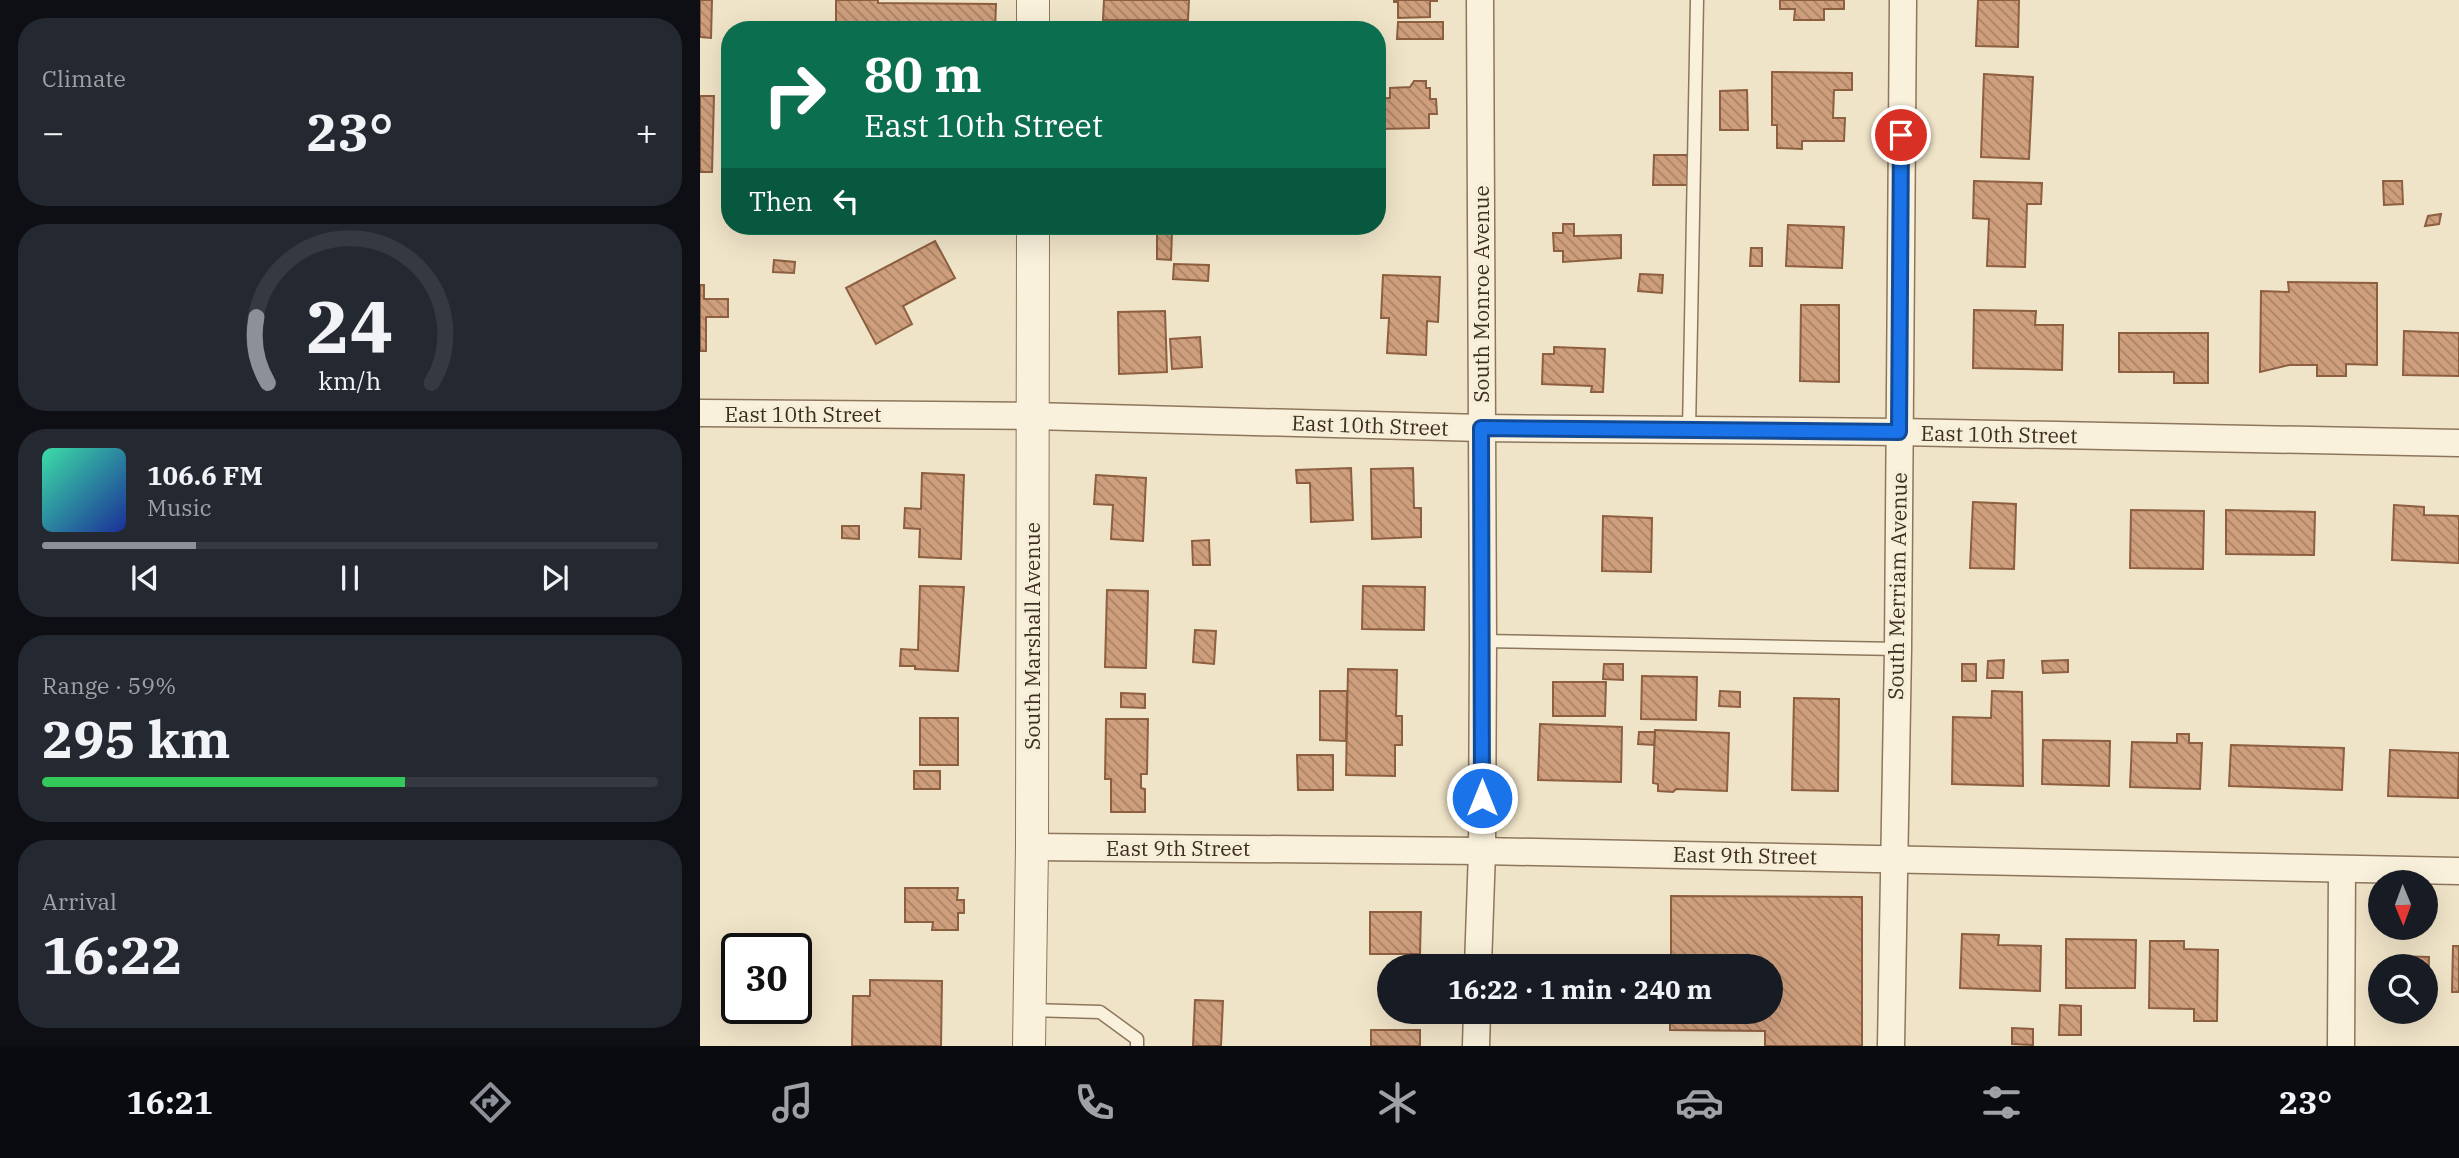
<!DOCTYPE html>
<meta charset="utf-8">
<style>
:root{--surface:#171b24;--page:#242831;--text:#f1f3f6;--muted:#9ea1a6;--line:#363941;--accent:#8c9099}
body{margin:0;font-family:"IBM Plex Serif",serif;background:var(--page);color:var(--text);height:100vh;display:flex;flex-direction:column;font-size:26px;white-space:nowrap}
*{box-sizing:border-box;margin:0}
p{font-size:23px;color:var(--muted)}
.icon{flex:none;width:38px;height:38px;fill:none;stroke:currentColor;stroke-width:2;stroke-linecap:round;stroke-linejoin:round}
.map{position:relative;flex:1;overflow:hidden}
.drawer{display:flex;flex-direction:column;gap:18px;padding:18px;background:#0d0f14;width:700px}
.drawer>*{flex:none}
.banner{position:absolute;left:21px;top:21px;width:665px;height:214px;border-radius:28px;box-shadow:0 7px 28px #0002;background:#0b6e4f;color:#fff;overflow:hidden}
.needle{width:46px;rotate:179deg}
.tools{position:absolute;left:1668px;top:870px;display:grid;gap:14px}
.tools a{display:grid;place-items:center;width:70px;height:70px;border-radius:50%;background:var(--surface);box-shadow:0 7px 28px #0002;font-size:35px}
.speed{position:absolute;left:21px;top:933px;display:flex;gap:14px;font-size:35px;font-weight:700;text-align:center}
.speed>*{display:grid;place-content:center;width:91px;height:91px;border-radius:50%;background:var(--surface);box-shadow:0 7px 28px #0002;line-height:1}
.speed .limit{border:4px solid #111;border-radius:10px;background:#fff;color:#111}
.pin{position:absolute;display:grid;place-items:center;width:60px;height:60px;color:#fff;margin:-30px;border:4px solid #fff;border-radius:50%;box-shadow:0 2px 7px #0007}
.me{position:absolute;width:77px;margin:-38px;rotate:0deg;stroke-linejoin:round;filter:drop-shadow(0 0 5px #0008)}
.turn{display:flex;align-items:center;gap:24px;height:147px;padding:0 28px;font-size:32px}
.turn .icon{width:91px;height:91px;stroke-width:2.5}
.turn b{display:block;font-size:49px;line-height:60px}
.then{display:flex;align-items:center;height:66px;padding:0 28px;background:#0003;gap:14px;font-size:26px}
.big{font-size:52px;font-weight:800;line-height:1.1}
.drawer .card{flex:1;display:flex;flex-direction:column;justify-content:center;gap:10px;min-width:0;padding:0 24px;border-radius:28px;background:var(--page)}
.drawer .dial{align-items:center;gap:0}
.dial svg{height:182px;overflow:visible;fill:none;stroke:var(--line);stroke-width:7;stroke-linecap:round;text-anchor:middle}
.dial text{fill:var(--text);stroke:none}
.song{display:flex;align-items:center;gap:21px}
.cover{width:84px;height:84px;border-radius:10px;background:linear-gradient(135deg,hsl(160 70% 55%),hsl(230 70% 35%))}
.played{height:7px;border-radius:4px;background:linear-gradient(90deg,var(--accent) 25%,var(--line) 25%)}
.keys{display:flex;justify-content:space-around;direction:ltr}
.heat{display:flex;justify-content:space-between;align-items:center;font-size:38px;direction:ltr}
.charge{height:10px;border-radius:5px;background:linear-gradient(90deg,#34c759 59%,var(--line) 0)}
.trip{position:absolute;left:677px;top:954px;width:406px;height:70px;border-radius:35px;background:var(--surface);box-shadow:0 7px 28px #0002;font-weight:800;line-height:70px;text-align:center}
.tabs{display:flex;height:112px;justify-content:space-around;align-items:center;background:#090b0e;color:var(--muted)}
.tabs .icon{width:49px;height:49px}
.tabs .current{color:var(--accent)}
.tabs b{font-size:32px;color:var(--text)}
main{display:flex;flex:1;min-height:0}
.map>svg:first-child{display:block}
</style>
<main>
<section class="drawer">
<div class="card"><p>Climate</p>
<div class="heat"><a>−</a><b class="big">23°</b><a>+</a></div>
</div>
<div class="card dial"><svg viewBox="0 0 100 80">
<path d="M14 69A42 42 0 1 1 86 69"/>
<path d="M14 69A42 42 0 0 1 9 40" stroke="#8c9099"/>
<text x="50" y="56" font-size="32" font-weight="700">24</text>
<text x="50" y="72" font-size="11">km/h</text>
</svg></div>
<div class="card">
<div class="song"><i class="cover"></i><div><b>106.6 FM</b><p>Music</p></div></div>
<div class="played"></div>
<div class="keys"><svg class="icon" aria-label="previous" viewBox="0 0 24 24"><path d="M18 5L8 12l10 7zM5 5v14"/></svg><svg class="icon" aria-label="pause" viewBox="0 0 24 24"><path d="M8 5v14M16 5v14"/></svg><svg class="icon" aria-label="next" viewBox="0 0 24 24"><path d="M6 5l10 7-10 7zM19 5v14"/></svg></div>
</div>
<div class="card"><p>Range · 59%</p><b class="big">295 km</b><div class="charge"></div></div>
<div class="card"><p>Arrival</p><b class="big">16:22</b></div>
</section>
<div class="map">
<svg width="1759" height="1046" viewBox="0 0 1759 1046">
<defs>
<pattern id="building-back-hatch" width="6" height="6" patternUnits="userSpaceOnUse" patternTransform="scale(1.75)"><rect width="6" height="6" fill="#cf9f7d"/><path d="M-1 5l2 2M0 0l6 6M5-1l2 2" fill="none" stroke="#a98266"/></pattern>
</defs>
<rect width="100%" height="100%" fill="#f0e4c8"/>
<g fill="url(#building-back-hatch)" stroke="#8d5f41" stroke-width="2">
<polygon points="0,0 12,0 11,38 0,37"/>
<polygon points="136,0 178,0 178,3 296,4 295,30 136,30"/>
<polygon points="404,0 489,0 488,20 403,20"/>
<polygon points="694,0 737,0 737,1 730,1 730,17 698,18 698,2 694,2"/>
<polygon points="1080,0 1144,0 1144,9 1124,9 1124,20 1094,20 1095,9 1080,9"/>
<polygon points="1278,0 1319,0 1318,47 1276,46"/>
<polygon points="698,22 743,22 743,39 697,39"/>
<polygon points="1072,72 1152,73 1152,90 1134,90 1133,118 1145,118 1144,141 1102,141 1102,149 1077,148 1077,125 1072,125"/>
<polygon points="1284,74 1333,77 1329,159 1281,157"/>
<polygon points="714,81 726,81 726,88 730,88 730,99 736,99 737,114 729,114 729,128 677,129 677,98 690,98 690,88 710,87"/>
<polygon points="1047,90 1048,130 1020,130 1020,91"/>
<polygon points="0,96 14,96 12,172 0,172"/>
<polygon points="954,155 989,155 989,185 953,185"/>
<polygon points="1274,181 1342,183 1341,204 1327,204 1325,267 1287,266 1289,219 1273,218"/>
<polygon points="1683,181 1702,181 1703,204 1684,205"/>
<polygon points="1741,214 1739,224 1725,226 1728,216"/>
<polygon points="863,224 874,224 874,236 921,235 921,258 863,262 863,251 854,251 853,233 863,233"/>
<polygon points="1088,225 1144,227 1142,268 1086,266"/>
<polygon points="457,232 472,232 471,260 457,259"/>
<polygon points="235,241 255,278 203,306 212,324 176,344 146,288"/>
<polygon points="1051,248 1062,248 1062,266 1050,266"/>
<polygon points="74,260 95,262 94,273 73,272"/>
<polygon points="474,264 509,265 508,281 473,279"/>
<polygon points="940,274 963,275 962,293 938,291"/>
<polygon points="683,275 740,277 738,322 727,321 726,355 687,353 689,318 681,318"/>
<polygon points="1588,282 1677,283 1677,365 1646,364 1646,376 1617,376 1617,365 1589,365 1560,372 1561,291 1589,292"/>
<polygon points="0,285 4,285 4,299 28,299 28,317 6,317 6,351 0,351"/>
<polygon points="1101,305 1139,305 1139,382 1100,381"/>
<polygon points="1274,310 1336,311 1335,325 1363,325 1362,370 1273,368"/>
<polygon points="465,311 467,372 419,374 418,312"/>
<polygon points="1704,331 1759,333 1759,376 1703,375"/>
<polygon points="1419,333 1508,333 1508,383 1474,383 1474,372 1419,372"/>
<polygon points="500,337 502,367 472,369 470,339"/>
<polygon points="854,347 905,349 903,392 891,392 892,386 842,384 843,354 854,354"/>
<polygon points="651,468 653,520 611,522 610,483 597,483 596,470"/>
<polygon points="713,468 714,508 721,508 721,537 672,539 671,469"/>
<polygon points="222,473 264,475 261,559 219,557 220,529 204,528 205,508 221,509"/>
<polygon points="396,475 446,478 443,541 411,539 413,505 394,504"/>
<polygon points="1273,502 1316,504 1314,569 1270,568"/>
<polygon points="1694,505 1724,507 1724,515 1759,516 1759,563 1692,560"/>
<polygon points="1431,510 1504,511 1503,569 1430,568"/>
<polygon points="1526,510 1615,512 1614,555 1526,554"/>
<polygon points="903,516 952,518 951,572 902,571"/>
<polygon points="142,526 159,526 159,539 142,538"/>
<polygon points="509,540 510,565 493,565 492,541"/>
<polygon points="220,586 264,587 258,671 215,669 215,666 200,666 201,649 218,650"/>
<polygon points="663,586 725,587 724,630 662,629"/>
<polygon points="407,590 448,591 446,668 405,667"/>
<polygon points="495,630 516,631 514,664 493,662"/>
<polygon points="1304,660 1303,678 1287,678 1288,661"/>
<polygon points="1368,660 1368,672 1343,673 1342,661"/>
<polygon points="904,664 923,664 923,680 903,679"/>
<rect x="1262" y="664" width="14" height="17"/>
<polygon points="648,669 697,670 696,716 702,716 702,745 695,745 695,776 646,775"/>
<polygon points="942,676 997,677 996,720 941,719"/>
<polygon points="853,682 906,682 905,716 853,716"/>
<polygon points="620,691 647,691 646,741 620,740"/>
<polygon points="1020,691 1040,692 1040,707 1019,706"/>
<polygon points="1292,691 1322,692 1323,786 1252,784 1253,717 1291,718"/>
<polygon points="421,693 445,694 445,708 421,707"/>
<polygon points="1094,698 1139,699 1138,791 1092,790"/>
<rect x="220" y="718" width="38" height="47"/>
<polygon points="406,719 448,719 447,774 441,774 441,788 445,789 445,812 411,812 411,779 405,779"/>
<polygon points="840,724 922,727 921,782 838,780"/>
<polygon points="955,730 1029,733 1027,791 976,789 973,792 958,791 958,784 953,783"/>
<polygon points="939,732 955,732 954,745 938,744"/>
<polygon points="1477,734 1489,734 1489,743 1502,743 1500,789 1430,787 1432,742 1477,743"/>
<polygon points="1343,740 1410,741 1409,786 1342,784"/>
<polygon points="1531,745 1644,748 1642,790 1529,786"/>
<polygon points="1690,750 1759,753 1758,798 1688,796"/>
<polygon points="597,755 633,755 633,790 598,790"/>
<rect x="214" y="771" width="26" height="18"/>
<polygon points="205,888 258,888 257,900 264,900 264,913 258,913 258,930 232,930 233,922 205,922"/>
<polygon points="971,896 1162,897 1162,1046 1065,1046 1065,1031 970,1030 970,1012 1071,1012 1071,966 971,966"/>
<polygon points="670,912 721,912 720,954 670,954"/>
<polygon points="1262,934 1299,935 1298,945 1341,946 1340,991 1260,988"/>
<polygon points="1366,939 1436,940 1435,988 1366,988"/>
<polygon points="1450,941 1484,941 1484,949 1518,950 1517,1021 1494,1021 1494,1009 1449,1008"/>
<polygon points="1753,946 1759,946 1759,992 1752,992"/>
<polygon points="1695,956 1729,957 1728,1002 1726,1002 1726,966 1695,966"/>
<polygon points="170,980 242,981 241,1046 152,1046 153,996 170,996"/>
<polygon points="495,1000 523,1001 521,1046 493,1046"/>
<polygon points="1360,1005 1381,1006 1381,1035 1359,1035"/>
<polygon points="1312,1028 1333,1029 1333,1045 1312,1044"/>
<rect x="671" y="1030" width="49" height="16"/>
</g>
<g fill="none" stroke-linecap="round" stroke-linejoin="round">
<g stroke="#8d765c" stroke-width="15">
<g id="service">
<polyline points="989,431 997,0"/>
<polyline points="783,641 1198,649"/>
<polyline points="330,1010 400,1012 437,1039 437,1046"/>
</g>
</g>
<g stroke="#8d765c" stroke-width="29">
<g id="minor">
<polyline points="0,413 333,416 781,428 1199,432 1759,443"/>
<polyline points="332,847 782,851 1759,871"/>
<polyline points="778,966 782,851 783,641 780,0"/>
<polyline points="776,1046 777,1012"/>
<polyline points="1191,1046 1198,649 1203,0"/>
<polyline points="1641,1046 1642,870"/>
</g>
</g>
<g stroke="#8d765c" stroke-width="34">
<g id="tertiary">
<polyline points="333,0 333,30"/>
<polyline points="329,1046 332,847 333,226"/>
</g>
</g>
<use href="#service" stroke="#faf1dc" stroke-width="12"/>
<use href="#minor" stroke="#faf1dc" stroke-width="26"/>
<use href="#tertiary" stroke="#faf1dc" stroke-width="32"/>
</g>
<g fill="none" stroke-linecap="round" stroke-linejoin="round">
<g stroke="#114b97" stroke-width="18">
<polyline id="route" points="782,798 781,428 1199,432 1201,135"/>
</g>
<use href="#route" stroke="#1a73e8" stroke-width="12"/>
</g>
<g text-anchor="middle" dominant-baseline="central" stroke-width="7" stroke-linejoin="round" paint-order="stroke">
<g font-size="21" fill="#3d2e20" stroke="#f7eed8">
<text transform="translate(781 294) rotate(-90)">South Monroe Avenue</text>
<text x="103" y="414">East 10th Street</text>
<text transform="translate(670 425) rotate(2)">East 10th Street</text>
<text transform="translate(1299 434) rotate(1)">East 10th Street</text>
<text transform="translate(1197 586) rotate(-89)">South Merriam Avenue</text>
<text transform="translate(332 636) rotate(-90)">South Marshall Avenue</text>
<text x="478" y="848">East 9th Street</text>
<text transform="translate(1045 855) rotate(1)">East 9th Street</text>
</g>
</g>
</svg>
<div class="tools">
<a><svg class="needle" viewBox="-14 -14 28 28"><path d="M0-13l5 13h-10z" fill="#e53935"/><path d="M0 13l5-13h-10z" fill="#9ea1a6"/></svg></a>
<a><svg class="icon" aria-label="search" viewBox="0 0 24 24"><circle cx="10" cy="10" r="6"/><path d="M15 15l6 6"/></svg></a>
</div>
<div class="speed"><div class="limit">30</div></div>
<div class="pin" style="left:1201px;top:135px;background:#d93025"><svg class="icon" aria-label="arrive" viewBox="0 0 24 24"><path d="M6 21V4h12l-3 4 3 4H6"/></svg></div>
<svg class="me" style="left:782px;top:798px" viewBox="-20 -20 40 40"><circle r="17" fill="#1a73e8" stroke="#fff" stroke-width="3"/><path d="M0-11L8 9 0 5-8 9z" fill="#fff"/></svg>
<div class="trip">16:22 · 1 min · 240 m</div>
<div class="banner">
<div class="turn"><svg class="icon" aria-label="right" viewBox="0 0 24 24"><path d="M7 20v-9h11M14 6l5 5-5 5"/></svg><div><b>80 m</b>East 10th Street</div></div>
<div class="then">Then<svg class="icon" aria-label="left" viewBox="0 0 24 24"><path d="M17 20v-9H6M10 6l-5 5 5 5"/></svg></div>
</div>
</div>
</main>
<nav class="tabs">
<b>16:21</b>
<svg class="icon current" aria-label="directions" viewBox="0 0 24 24"><path d="M12 3l9 9-9 9-9-9zM9 14v-3h6M13 9l2 2-2 2"/></svg>
<svg class="icon" aria-label="music" viewBox="0 0 24 24"><path d="M9 18V5l10-2v13"/><circle cx="6" cy="18" r="3"/><circle cx="16" cy="16" r="3"/></svg>
<svg class="icon" aria-label="phone" viewBox="0 0 24 24"><path d="M5 4h4l2 5-3 2q2 4 5 5l2-3 5 2v4C11 20 4 13 5 4z"/></svg>
<svg class="icon" aria-label="climate" viewBox="0 0 24 24"><path d="M12 3v18M4 7l16 10M4 17L20 7"/></svg>
<svg class="icon" aria-label="car" viewBox="0 0 24 24"><path d="M5 17H2v-5l4-1 3-4h7l3 4 3 1v5h-3M9 17h6M6 11h13"/><circle cx="7" cy="17" r="2"/><circle cx="17" cy="17" r="2"/></svg>
<svg class="icon" aria-label="filters" viewBox="0 0 24 24"><path d="M4 7h16M4 17h16"/><circle cx="9" cy="7" r="2"/><circle cx="15" cy="17" r="2"/></svg>
<b>23°</b>
</nav>
